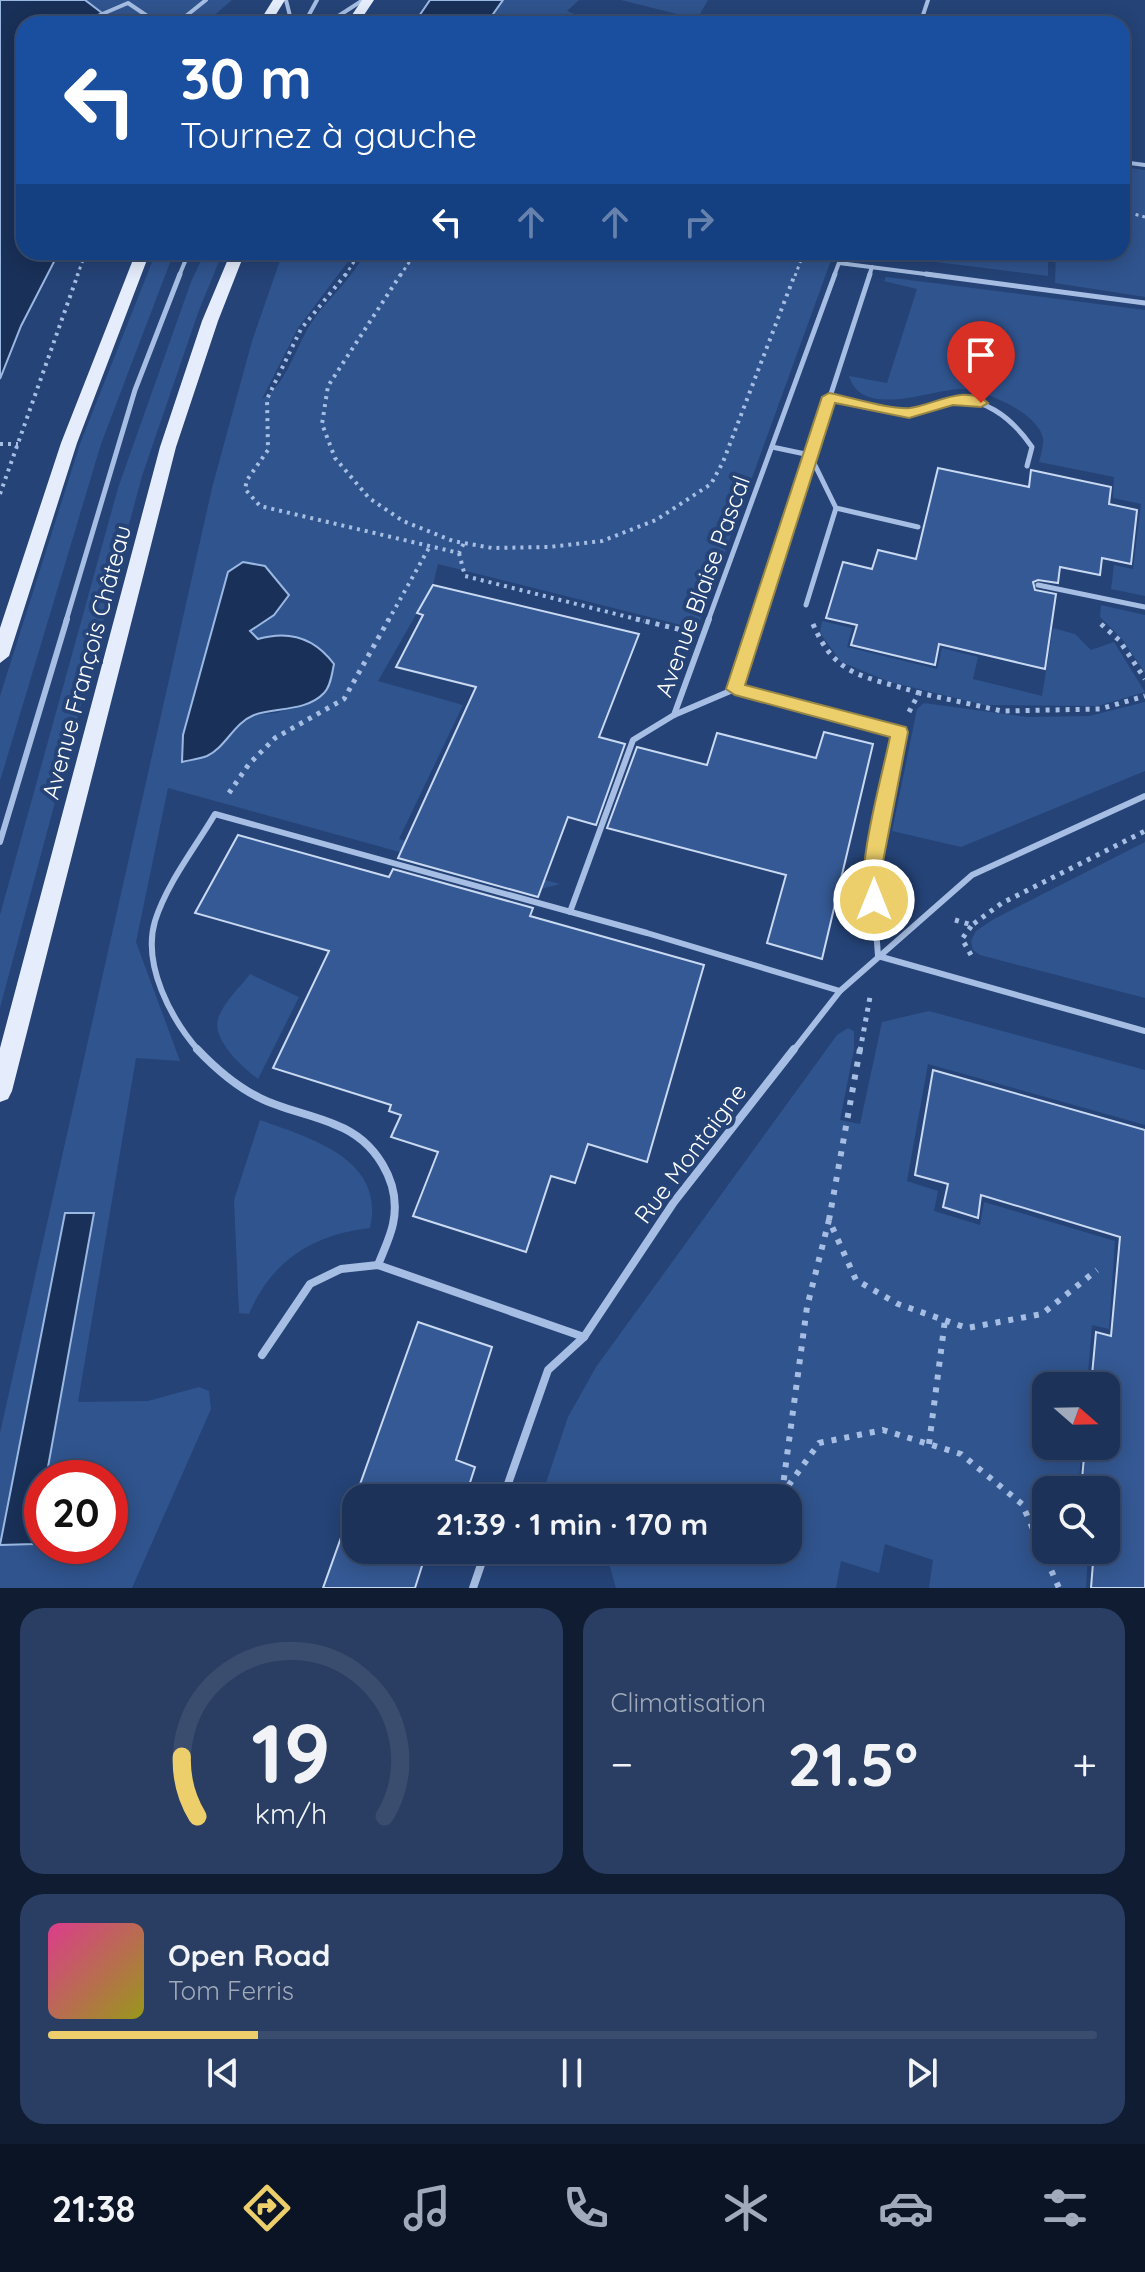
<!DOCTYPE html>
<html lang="fr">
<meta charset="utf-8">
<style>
:root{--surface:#1c3259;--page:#293e62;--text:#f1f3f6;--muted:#a0aaba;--line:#3a4d6f;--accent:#eccf6b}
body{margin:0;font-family:Quicksand,sans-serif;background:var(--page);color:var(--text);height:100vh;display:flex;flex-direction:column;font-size:30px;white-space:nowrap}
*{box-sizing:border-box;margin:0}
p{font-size:26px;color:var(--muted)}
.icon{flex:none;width:44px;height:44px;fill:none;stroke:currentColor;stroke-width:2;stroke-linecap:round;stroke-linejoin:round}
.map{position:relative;height:1588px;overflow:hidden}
.sheet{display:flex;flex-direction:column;gap:20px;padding:20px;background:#0f1c31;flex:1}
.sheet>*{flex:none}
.hud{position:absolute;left:16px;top:16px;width:1114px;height:244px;border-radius:24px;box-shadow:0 4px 20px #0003,0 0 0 2px var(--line);background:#1a4fa0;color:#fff;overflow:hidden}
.needle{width:52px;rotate:110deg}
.fabs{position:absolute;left:1032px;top:1372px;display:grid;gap:16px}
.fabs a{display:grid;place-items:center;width:88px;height:88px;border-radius:16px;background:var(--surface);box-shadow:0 4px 20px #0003,0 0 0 2px var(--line);font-size:40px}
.speed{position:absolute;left:24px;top:1460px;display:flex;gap:16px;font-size:40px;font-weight:700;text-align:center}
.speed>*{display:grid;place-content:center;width:104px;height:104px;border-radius:50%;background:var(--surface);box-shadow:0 4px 20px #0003,0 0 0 2px var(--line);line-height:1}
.speed .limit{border:12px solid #d22;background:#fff;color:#111}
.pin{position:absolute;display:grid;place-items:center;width:68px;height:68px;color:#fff;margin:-82px -34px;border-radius:50% 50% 50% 0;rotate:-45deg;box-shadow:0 0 8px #0007}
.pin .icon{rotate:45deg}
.me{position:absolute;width:88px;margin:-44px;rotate:0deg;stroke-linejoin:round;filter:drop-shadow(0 0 6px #0008)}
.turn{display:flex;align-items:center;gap:28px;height:168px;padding:0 32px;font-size:36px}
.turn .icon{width:104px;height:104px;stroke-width:2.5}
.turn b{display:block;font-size:56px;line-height:68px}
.lanes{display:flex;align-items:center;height:76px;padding:0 32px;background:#0003;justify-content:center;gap:40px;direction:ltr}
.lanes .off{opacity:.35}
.big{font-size:60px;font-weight:700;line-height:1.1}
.sheet .widget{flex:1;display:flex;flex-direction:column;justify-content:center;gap:12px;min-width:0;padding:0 28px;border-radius:24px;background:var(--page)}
.sheet .dial{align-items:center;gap:0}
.dial svg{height:208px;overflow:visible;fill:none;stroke:var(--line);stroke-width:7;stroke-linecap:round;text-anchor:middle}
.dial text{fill:var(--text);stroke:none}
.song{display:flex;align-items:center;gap:24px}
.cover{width:96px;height:96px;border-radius:12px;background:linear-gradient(135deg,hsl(330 70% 55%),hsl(60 70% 35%))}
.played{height:8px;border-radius:4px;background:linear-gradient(90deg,var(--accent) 20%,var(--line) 20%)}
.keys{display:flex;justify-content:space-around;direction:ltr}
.heat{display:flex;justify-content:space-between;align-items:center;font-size:44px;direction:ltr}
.sheet .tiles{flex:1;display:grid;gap:20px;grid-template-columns:1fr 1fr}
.widget:last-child{grid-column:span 2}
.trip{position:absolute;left:342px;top:1484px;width:460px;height:80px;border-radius:24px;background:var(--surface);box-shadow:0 4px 20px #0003,0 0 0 2px var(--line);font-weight:700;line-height:80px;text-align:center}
.dock{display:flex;height:128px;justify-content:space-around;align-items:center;background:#0b1424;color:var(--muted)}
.dock .icon{width:56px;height:56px}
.dock .active{color:var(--accent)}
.dock b{font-size:36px;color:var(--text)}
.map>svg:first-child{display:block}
</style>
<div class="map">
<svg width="1145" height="1588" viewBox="0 0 1145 1588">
<rect width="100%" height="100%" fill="#254377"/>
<g fill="#30548e" fill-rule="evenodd">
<polygon points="85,0 232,0 204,24 88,24 106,16"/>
<polygon points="503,0 579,0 567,11 574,14 563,24 486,24"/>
<polygon points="621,0 708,0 697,19"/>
<polygon points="1122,167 1145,170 1145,297 1055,283 1056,252 1122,252"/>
<polygon points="156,252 174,252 101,444 0,781 0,696 80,444"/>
<polygon points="205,252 223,252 199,310 142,476 0,1008 0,915 118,488 191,282"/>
<path d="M283 252H355L298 328 262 399C285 385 293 355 306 332 321 303 351 283 365 252H834L697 629 438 564 433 585 378 681 463 705 399 839 560 884 537 890 168 788 136 942 180 1061 136 1058 78 1402 148 1401 199 1387 209 1391 211 1409 132 1588H0V1433L212 488 252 341ZM243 562 265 566 284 588 274 615 250 631 258 639C284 632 301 636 324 651L325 693 306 704 276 713 254 715 239 725 209 755 183 762V735L228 572ZM42 1478H110V1546H42Z"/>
<polygon points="880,252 1048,252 1048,276 880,255"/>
<path d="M886 277 1145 310V596L1111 589 1114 565 1133 569 1141 504 1113 498 1114 477 1039 462C1041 455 1044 444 1043 438 1037 412 985 390 961 389 932 389 862 420 849 376L887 383 917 289 884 281Z"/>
<polygon points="1101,605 1145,615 1145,673 1122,639 1100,617"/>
<polygon points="822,621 852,628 847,647 937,669 942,648 978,657 973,679 1042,696 1053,628 1075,634 1091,650 1114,642 1145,692 1098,706 984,705 890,682 841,662 820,633"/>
<polygon points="1145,702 1145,771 961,847 892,831 917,709 924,703 1027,717 1089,716"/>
<polygon points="1145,842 1145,998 980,955 973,950 971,941 976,931 994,919"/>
<path d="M250 974 299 997 258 1079C243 1068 209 1038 219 1016 225 1001 240 987 250 974Z"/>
<polygon points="929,1011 1145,1070 1145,1125 928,1064 907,1181 938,1191 934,1211 980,1225 984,1202 1115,1241 1109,1329 1092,1325 1087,1386 1046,1386 1046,1446 1082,1446 1078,1490 1046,1490 1046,1550 1088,1550 1086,1588 929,1588 933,1560 885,1544 879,1573 841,1561 836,1588 616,1588 605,1550 788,1550 788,1498 576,1498 545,1486 568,1417 596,1367 837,1035 848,1028 854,1031 854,1049 840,1120 860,1124 882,1022"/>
<path d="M260 1120C309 1138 386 1158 370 1228 314 1234 271 1261 249 1314L239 1313 234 1200Z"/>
</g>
<g fill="#193058" stroke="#9bb8e3" stroke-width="2">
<polygon points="0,0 85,0 106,16 88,24 24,24 24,252 59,252 21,326 0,379"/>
<polygon points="430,0 503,0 486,24 415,22"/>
<path d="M243 562 265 566 289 595 274 615 250 631 258 639C289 630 314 637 334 664 332 673 331 686 324 693 306 712 275 707 254 715 234 723 225 748 207 756 199 759 190 760 182 762L183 735 228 572Z"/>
<polygon points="65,1213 94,1213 46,1478 42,1478 42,1497 34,1544 0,1545"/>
</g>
<g fill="#355994" stroke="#c9d9f2" stroke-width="2">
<polygon points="938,468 1029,487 1031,470 1111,487 1109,504 1137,510 1131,564 1102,558 1100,575 1060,567 1058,583 1038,580 1033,582 1035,590 1056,594 1045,669 939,644 935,665 851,645 857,625 826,618 843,562 872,569 878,550 916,559"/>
<polygon points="433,585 639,634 599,737 625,744 596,825 568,817 538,897 398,858 476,687 396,667 423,615 417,613"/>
<polygon points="824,732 873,744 822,959 767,943 786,875 607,828 637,747 707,765 717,733 816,758"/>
<polygon points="238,835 389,877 393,869 533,908 530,916 704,965 647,1162 588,1144 575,1183 551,1176 526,1252 413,1216 438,1152 391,1137 401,1115 389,1111 391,1105 273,1068 329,951 195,913"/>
<polygon points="933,1070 1145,1130 1145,1588 1091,1588 1094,1550 1106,1550 1106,1490 1081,1490 1085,1446 1106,1446 1106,1386 1091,1386 1096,1332 1111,1336 1120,1237 981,1195 978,1218 943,1207 948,1184 915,1175"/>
<polygon points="418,1322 492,1347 456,1460 475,1467 465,1498 356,1498 356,1550 427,1550 415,1588 323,1588"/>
</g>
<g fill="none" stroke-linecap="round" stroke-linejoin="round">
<g stroke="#a6bee3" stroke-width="3" stroke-dasharray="3 4" stroke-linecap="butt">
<polyline points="1122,211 1145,217"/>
<polyline points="77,276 86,252"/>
<polyline points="345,276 360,252"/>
<polyline points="400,276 416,252"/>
<polyline points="795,276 804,252"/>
</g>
<g stroke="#a6bee3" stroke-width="4" stroke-dasharray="3 5" stroke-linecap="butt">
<polyline points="346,274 301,329 267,399 268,450 247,480 245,489 260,506 459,553 464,543"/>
<polyline points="401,274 328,386 322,424 335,458 369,498 403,521 453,541 492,548 549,547 602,541 656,520 711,484 723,462 795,274"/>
<polyline points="0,444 18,444"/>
<polyline points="0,494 78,274"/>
<polyline points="459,553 465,576 644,621"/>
<polyline points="388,621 430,546"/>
</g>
<g stroke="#a6bee3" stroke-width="5" stroke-dasharray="4 6" stroke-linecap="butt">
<polyline points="636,619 682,630"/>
<path d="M813 624C836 679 867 676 919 693"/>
<polyline points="1101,624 1119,640 1145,679"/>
<polyline points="909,712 919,693 1002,711 1100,709 1145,696"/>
<polyline points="229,793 249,764 275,738 344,699 389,619"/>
<polyline points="955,920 972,925 1002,903 1145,831"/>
<polyline points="971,955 962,939 972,925"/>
<polyline points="860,1051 870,997"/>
</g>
<g stroke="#a6bee3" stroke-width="6" stroke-dasharray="5 8" stroke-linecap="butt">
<polyline points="860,1049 829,1220 856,1280 898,1304 967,1328 1042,1314 1097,1270"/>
<polyline points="929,1444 945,1320"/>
<polyline points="782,1493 807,1307 829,1220"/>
<polyline points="781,1496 819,1443 883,1430 961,1454 1022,1504 1059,1588"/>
<polyline points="780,1550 781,1553"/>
</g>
<g stroke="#a6bee3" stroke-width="4">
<polyline points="286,0 292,24"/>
<polyline points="79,24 128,3 159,24"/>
<polyline points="176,24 206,0"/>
<polyline points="304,24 317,0"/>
<polyline points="326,24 363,0"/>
<polyline points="920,24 928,0"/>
<polyline points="1122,162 1145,165"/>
<polyline points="839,263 941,276"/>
<polyline points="179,276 189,252"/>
<polyline points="834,276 843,252"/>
<polyline points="869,276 872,267"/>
</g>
<g stroke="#a6bee3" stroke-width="5">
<polyline points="926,274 1145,303"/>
<path d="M829 397C855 403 882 413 908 413 921 413 932 405 944 402 982 393 1012 418 1032 447L1027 466"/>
<polyline points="772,447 810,455 836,508 918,527"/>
<polyline points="1038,585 1145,607"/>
<polyline points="806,605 836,508"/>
<polyline points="66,621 135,390 180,274"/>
<polyline points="708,621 835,274"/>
<polyline points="757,621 870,274"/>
</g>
<g stroke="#a6bee3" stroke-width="6">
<polyline points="758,619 735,689 900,732 872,872 878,956 1145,1031"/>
<polyline points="674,715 735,689"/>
<polyline points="0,842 67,619"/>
<polyline points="570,912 633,740 674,715 709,619"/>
<path d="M199 1051C171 1019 142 965 155 921 167 883 195 848 215 814L647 933 840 991"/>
<polyline points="793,1051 840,991 972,875 1145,796"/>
</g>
<g stroke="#a6bee3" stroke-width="8">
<path d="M197 1049C216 1069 235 1086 260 1098 284 1110 311 1114 336 1125 375 1140 402 1182 393 1224 390 1238 383 1252 378 1265"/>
<polyline points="262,1355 310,1284 341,1269 378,1265 584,1337 674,1202 794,1049"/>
<polyline points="503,1498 548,1370 584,1337"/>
<polyline points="473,1588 486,1550"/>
</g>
<g fill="#e5edfc" fill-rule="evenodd">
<polygon points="273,0 285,0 270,24 258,24"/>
<polygon points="362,0 374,0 358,24 346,24"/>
<polygon points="136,252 150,252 77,443 9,656 0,663 0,628 61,443"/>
<polygon points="231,252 245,252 218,321 176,447 12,1091 8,1099 0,1102 0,1048 160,447 202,321"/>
</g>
</g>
<path fill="#eccf6b" stroke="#998746" stroke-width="2" d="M829 393C851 397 890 410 910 408 934 405 967 383 988 403L981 407 953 405 909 418 835 403 745 685 906 727 908 732 881 872 884 900 881 906 874 908 867 906C853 876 883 773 890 737L735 695 726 689 822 397Z"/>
<g text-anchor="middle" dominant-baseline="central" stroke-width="8" stroke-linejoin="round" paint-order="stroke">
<g font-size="24" fill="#fff" stroke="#254377">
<text transform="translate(702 586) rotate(-70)">Avenue Blaise Pascal</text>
<text transform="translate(86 662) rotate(-75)">Avenue François Château</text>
<text transform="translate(690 1153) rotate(-53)">Rue Montaigne</text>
</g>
</g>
</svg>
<div class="fabs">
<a><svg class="needle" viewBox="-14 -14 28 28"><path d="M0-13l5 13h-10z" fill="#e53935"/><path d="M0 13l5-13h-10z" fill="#a0aaba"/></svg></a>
<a><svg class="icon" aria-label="search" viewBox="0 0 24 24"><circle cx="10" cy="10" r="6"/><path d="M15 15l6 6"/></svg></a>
</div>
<div class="speed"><div class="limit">20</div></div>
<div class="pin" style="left:981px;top:403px;background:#d93025"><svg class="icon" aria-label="arrive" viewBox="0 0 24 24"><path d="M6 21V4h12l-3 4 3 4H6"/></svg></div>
<svg class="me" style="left:874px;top:900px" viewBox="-20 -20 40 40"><circle r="17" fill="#eccf6b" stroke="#fff" stroke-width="3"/><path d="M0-11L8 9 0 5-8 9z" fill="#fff"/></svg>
<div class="trip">21:39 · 1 min · 170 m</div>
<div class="hud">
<div class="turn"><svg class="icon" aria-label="left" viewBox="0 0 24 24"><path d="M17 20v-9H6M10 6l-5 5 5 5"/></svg><div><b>30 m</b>Tournez à gauche</div></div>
<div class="lanes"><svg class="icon" aria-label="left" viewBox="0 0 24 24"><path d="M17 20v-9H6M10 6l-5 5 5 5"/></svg><svg class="icon off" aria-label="ahead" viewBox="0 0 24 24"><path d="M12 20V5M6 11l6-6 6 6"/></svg><svg class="icon off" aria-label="ahead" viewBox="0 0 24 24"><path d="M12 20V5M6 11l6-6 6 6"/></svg><svg class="icon off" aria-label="right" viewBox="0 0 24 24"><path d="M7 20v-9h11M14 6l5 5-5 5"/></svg></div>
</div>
</div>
<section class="sheet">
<div class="tiles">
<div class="widget dial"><svg viewBox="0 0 100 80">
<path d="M14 69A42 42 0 1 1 86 69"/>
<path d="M14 69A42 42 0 0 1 8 46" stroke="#eccf6b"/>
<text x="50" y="56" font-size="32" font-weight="700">19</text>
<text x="50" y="72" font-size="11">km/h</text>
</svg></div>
<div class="widget"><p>Climatisation</p>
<div class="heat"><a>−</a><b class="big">21.5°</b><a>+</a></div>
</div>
<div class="widget">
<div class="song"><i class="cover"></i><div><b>Open Road</b><p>Tom Ferris</p></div></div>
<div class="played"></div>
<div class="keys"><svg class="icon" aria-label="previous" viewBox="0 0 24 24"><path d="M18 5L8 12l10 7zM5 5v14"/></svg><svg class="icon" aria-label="pause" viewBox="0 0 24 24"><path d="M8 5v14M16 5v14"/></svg><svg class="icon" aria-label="next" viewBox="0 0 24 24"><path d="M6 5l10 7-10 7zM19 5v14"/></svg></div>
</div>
</div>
</section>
<nav class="dock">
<b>21:38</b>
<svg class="icon active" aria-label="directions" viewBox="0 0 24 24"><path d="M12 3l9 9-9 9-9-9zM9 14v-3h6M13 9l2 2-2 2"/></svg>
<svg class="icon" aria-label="music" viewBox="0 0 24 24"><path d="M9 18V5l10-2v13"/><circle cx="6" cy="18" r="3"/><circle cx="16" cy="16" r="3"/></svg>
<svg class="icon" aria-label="phone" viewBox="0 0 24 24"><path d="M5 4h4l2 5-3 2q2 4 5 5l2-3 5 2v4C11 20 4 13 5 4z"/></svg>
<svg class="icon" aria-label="climate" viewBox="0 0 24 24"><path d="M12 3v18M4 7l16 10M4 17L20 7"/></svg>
<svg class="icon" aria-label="car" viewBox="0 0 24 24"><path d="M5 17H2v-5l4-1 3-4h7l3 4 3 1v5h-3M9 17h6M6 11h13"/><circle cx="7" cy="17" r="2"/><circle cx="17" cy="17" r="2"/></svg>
<svg class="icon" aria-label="filters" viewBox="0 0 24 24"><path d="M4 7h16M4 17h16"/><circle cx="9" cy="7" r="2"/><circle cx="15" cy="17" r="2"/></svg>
</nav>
